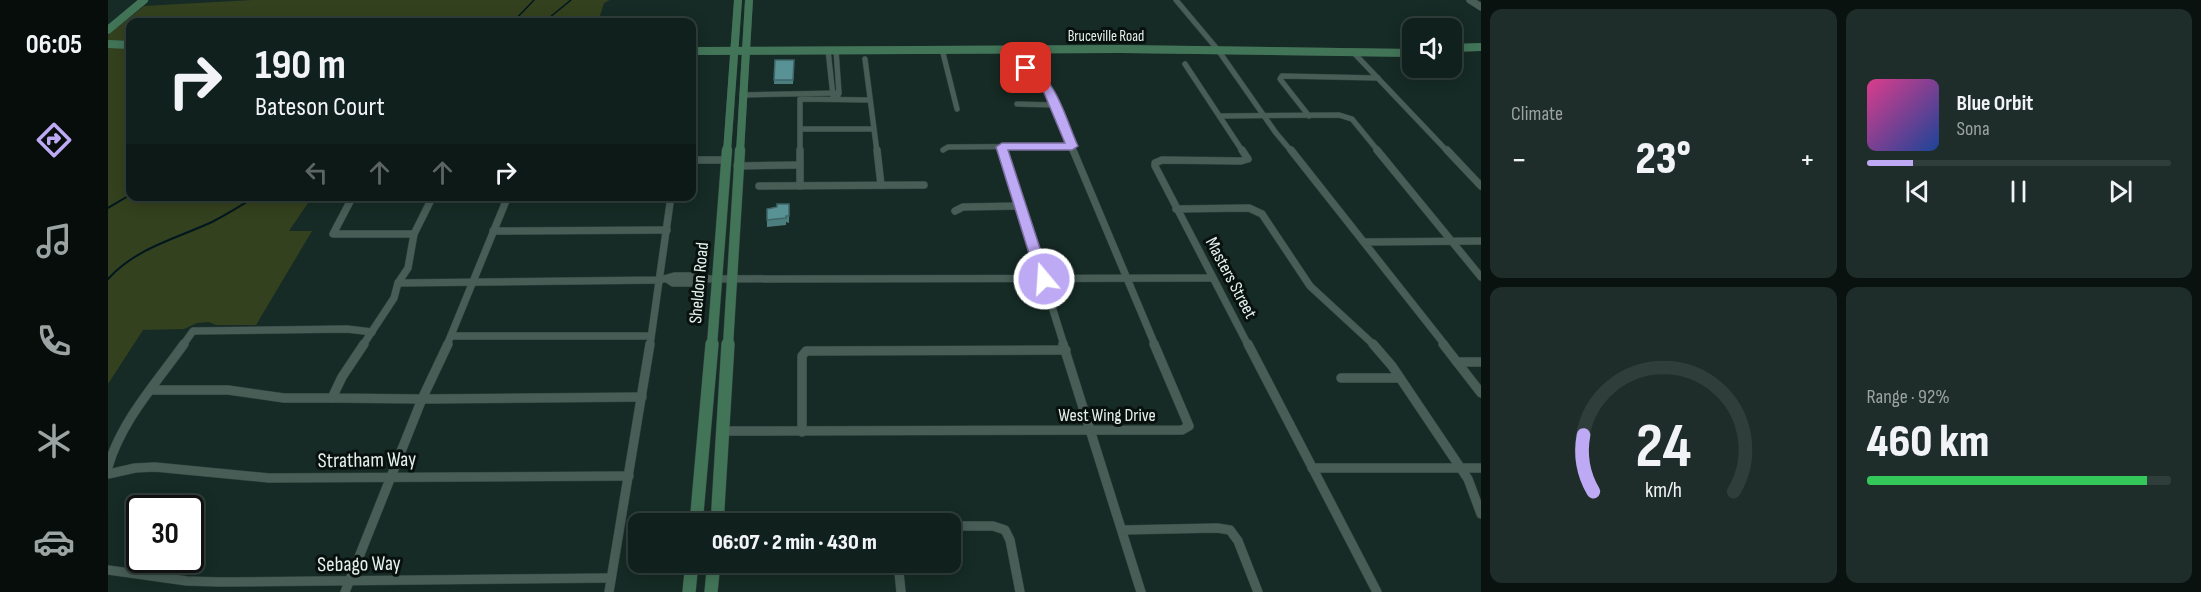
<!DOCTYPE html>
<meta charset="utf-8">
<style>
:root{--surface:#10201c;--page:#1e2d29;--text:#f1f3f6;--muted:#9ca3a3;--line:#303e3b;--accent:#bea9f5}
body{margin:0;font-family:"Sofia Sans Condensed",sans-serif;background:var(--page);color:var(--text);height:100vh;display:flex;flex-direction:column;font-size:22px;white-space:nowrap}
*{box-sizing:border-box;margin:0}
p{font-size:20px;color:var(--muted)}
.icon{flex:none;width:33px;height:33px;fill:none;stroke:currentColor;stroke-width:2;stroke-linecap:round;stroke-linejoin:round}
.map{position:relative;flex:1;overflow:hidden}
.sheet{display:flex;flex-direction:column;gap:9px;padding:9px;background:#09120f;width:720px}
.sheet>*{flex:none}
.hud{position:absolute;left:18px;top:18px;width:570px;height:183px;border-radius:12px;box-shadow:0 3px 15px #0003,0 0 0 2px var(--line);background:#10201c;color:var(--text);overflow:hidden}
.controls{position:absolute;left:1294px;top:18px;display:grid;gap:12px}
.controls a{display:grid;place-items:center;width:60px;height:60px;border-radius:12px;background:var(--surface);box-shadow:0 3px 15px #0003,0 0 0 2px var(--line);font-size:30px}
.speed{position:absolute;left:18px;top:495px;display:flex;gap:12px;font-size:30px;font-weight:700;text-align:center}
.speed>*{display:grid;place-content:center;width:78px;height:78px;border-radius:50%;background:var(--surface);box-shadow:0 3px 15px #0003,0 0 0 2px var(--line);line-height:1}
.speed .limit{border:3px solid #111;border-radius:9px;background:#fff;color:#111}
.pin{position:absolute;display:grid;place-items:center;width:51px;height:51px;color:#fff;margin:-26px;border-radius:12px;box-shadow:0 3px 9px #0006}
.me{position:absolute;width:66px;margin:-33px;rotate:342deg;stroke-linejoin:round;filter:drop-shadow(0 0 4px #0008)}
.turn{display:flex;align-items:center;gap:21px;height:126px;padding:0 30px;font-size:27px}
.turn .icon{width:78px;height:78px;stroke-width:2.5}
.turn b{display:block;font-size:42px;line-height:51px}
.lanes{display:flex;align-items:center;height:57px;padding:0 30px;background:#0003;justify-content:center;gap:30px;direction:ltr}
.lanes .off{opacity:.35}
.big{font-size:45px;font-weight:800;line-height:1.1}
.sheet .widget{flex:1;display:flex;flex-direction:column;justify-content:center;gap:9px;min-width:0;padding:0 21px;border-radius:12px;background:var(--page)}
.sheet .dial{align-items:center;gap:0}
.dial svg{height:156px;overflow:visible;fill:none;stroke:var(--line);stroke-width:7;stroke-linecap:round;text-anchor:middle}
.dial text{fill:var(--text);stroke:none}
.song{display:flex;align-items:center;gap:18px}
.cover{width:72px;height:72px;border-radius:9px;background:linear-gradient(135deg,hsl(330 70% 55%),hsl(220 70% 35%))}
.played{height:6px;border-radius:3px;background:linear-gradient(90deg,var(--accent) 15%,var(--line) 15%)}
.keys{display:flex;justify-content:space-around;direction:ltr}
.heat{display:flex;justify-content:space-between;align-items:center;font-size:33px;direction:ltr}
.charge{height:9px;border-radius:4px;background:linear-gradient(90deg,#34c759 92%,var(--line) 0)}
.sheet .tiles{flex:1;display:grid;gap:9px;grid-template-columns:repeat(2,1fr)}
.trip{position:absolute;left:520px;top:513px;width:333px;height:60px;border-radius:12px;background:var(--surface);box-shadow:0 3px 15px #0003,0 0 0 2px var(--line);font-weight:800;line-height:60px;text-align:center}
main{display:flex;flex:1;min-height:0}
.tab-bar{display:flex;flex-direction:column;width:108px;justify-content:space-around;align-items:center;background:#060d0b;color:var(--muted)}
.tab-bar .icon{width:42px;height:42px}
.tab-bar .on{color:var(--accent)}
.tab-bar b{font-size:27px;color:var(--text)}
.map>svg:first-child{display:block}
</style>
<main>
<nav class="tab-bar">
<b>06:05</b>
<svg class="icon on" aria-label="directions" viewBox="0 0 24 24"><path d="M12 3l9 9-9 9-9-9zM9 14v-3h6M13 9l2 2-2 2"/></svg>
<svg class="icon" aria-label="music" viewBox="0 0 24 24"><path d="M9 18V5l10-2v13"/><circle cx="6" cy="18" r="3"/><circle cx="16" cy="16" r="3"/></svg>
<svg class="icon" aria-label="phone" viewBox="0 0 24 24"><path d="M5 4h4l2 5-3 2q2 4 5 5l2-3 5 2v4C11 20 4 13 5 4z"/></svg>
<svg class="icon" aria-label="climate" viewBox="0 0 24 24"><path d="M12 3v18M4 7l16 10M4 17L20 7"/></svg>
<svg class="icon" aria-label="car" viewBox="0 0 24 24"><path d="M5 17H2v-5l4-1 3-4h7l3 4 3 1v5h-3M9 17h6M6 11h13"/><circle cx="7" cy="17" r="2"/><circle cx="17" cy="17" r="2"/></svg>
</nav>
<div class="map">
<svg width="1373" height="592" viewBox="0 0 1373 592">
<rect width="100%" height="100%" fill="#162b25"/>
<polygon fill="#34411e" points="144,0 502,0 496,3 490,22 22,22 22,196 204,197 181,231 204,231 148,325 108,325 101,322 89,323 76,329 35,330 0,384 0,35 36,6"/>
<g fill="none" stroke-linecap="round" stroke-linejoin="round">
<g stroke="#001720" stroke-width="1.5">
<polyline points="405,22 426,0"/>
<polyline points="436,22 463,0"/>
</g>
<g stroke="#001720" stroke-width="2">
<polyline points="0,208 22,195"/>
<path d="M0 279C28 248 67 239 104 222 119 214 134 205 148 196"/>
</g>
<g stroke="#344440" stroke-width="6">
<g id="minor-far2">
<polyline points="1068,0 1110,50 1168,133 1184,152"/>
<polyline points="528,22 529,19"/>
<polyline points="834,49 849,109"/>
<polyline points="720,50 725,96"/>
<polyline points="728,50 731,93 729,98"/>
<polyline points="1245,52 1340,152"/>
<polyline points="757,59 769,152"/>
<polyline points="1077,64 1135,152"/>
<polyline points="918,68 931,76 939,88 966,152"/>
<polyline points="634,95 731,93"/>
<polyline points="909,104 947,105"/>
<polyline points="1112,116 1231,115 1244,119 1271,152"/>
<polyline points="1201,116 1172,79 1174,76 1270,78"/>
<polyline points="693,129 765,129"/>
<polyline points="894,147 895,152"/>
<polyline points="835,150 840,147 964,146"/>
<polyline points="692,152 692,99 761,100"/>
</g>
</g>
<g stroke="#344440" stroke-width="8">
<g id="minor-far1">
<polyline points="692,150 692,186"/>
<polyline points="769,150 773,185"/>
<polyline points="895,150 956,345"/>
<polyline points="965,150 1047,345"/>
<polyline points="1134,150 1140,159 1133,161 1054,160 1047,163 1047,166 1140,345"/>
<polyline points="1183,150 1337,345"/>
<polyline points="1269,150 1373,277"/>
<polyline points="1339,150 1373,186"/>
<polyline points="584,160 618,160"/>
<polyline points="629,166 692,165"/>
<polyline points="651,186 816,185"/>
<polyline points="245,196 225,234 306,234"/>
<polyline points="1068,209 1141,208 1154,214 1202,286 1266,345"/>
<polyline points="847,211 855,207 913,206"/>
<polyline points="385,231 559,230"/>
<polyline points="1256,242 1373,241"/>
<polyline points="590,279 1104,278"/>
<polyline points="290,283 552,280 566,276 587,276 590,279 586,283 565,283 559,279"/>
<polyline points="343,336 543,336"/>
<polyline points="75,345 85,331 239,329 264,332"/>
<polyline points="255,345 286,298 290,283 300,268 306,234 325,196"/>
<polyline points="339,345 400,196"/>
<polyline points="542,345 563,196"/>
</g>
</g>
<g stroke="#344440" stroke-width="10">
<g id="minor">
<polyline points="340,344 314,399 534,397"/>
<polyline points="955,344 1033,592"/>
<polyline points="1140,344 1269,592"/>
<polyline points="1265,344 1284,366 1360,479 1373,514"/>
<polyline points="1335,344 1373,393"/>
<polyline points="1349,362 1373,362"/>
<polyline points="1233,378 1292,378"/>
<polyline points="43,390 120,390 176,398 224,398"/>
<polyline points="613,431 1074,430 1081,426 1046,344"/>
<polyline points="694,432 694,356 698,351 958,350"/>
<path d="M0 467C13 421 49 382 76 344"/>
<polyline points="1204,468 1373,468"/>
<polyline points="0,474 27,468 47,467 161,478 521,476"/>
<polyline points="843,526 885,526 897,530 902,540 912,592"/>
<polyline points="1014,530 1109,528 1122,530 1130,541 1150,592"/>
<polyline points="790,562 793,592"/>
<polyline points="0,570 79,581 112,582 503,578"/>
<polyline points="237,592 314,399 224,398 234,377 256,344"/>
<polyline points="501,592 542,344"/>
</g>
</g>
<g stroke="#344440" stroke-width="8">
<polyline id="tertiary" points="1362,0 1373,7"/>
</g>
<g stroke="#344440" stroke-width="8">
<g id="secondary-far2">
<polyline points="0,30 36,0"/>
<polyline points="0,44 22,45"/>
<polyline points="1344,48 1373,47"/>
<polyline points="584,51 1012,49 1305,53"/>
<polyline points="619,152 630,0"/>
<polyline points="632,152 641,0"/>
</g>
</g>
<g stroke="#344440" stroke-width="11">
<g id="secondary-far1">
<polyline points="604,345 619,150"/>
<polyline points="620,345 632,150"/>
</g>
</g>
<g stroke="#344440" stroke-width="14">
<g id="secondary">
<polyline points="588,524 604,344"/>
<polyline points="609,524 620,344"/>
<polyline points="581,592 584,562"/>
<polyline points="603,592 606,562"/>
</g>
</g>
<use href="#minor-far2" stroke="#475d56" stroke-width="5"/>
<use href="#minor-far1" stroke="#475d56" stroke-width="7"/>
<use href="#minor" stroke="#475d56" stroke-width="9"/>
<use href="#tertiary" stroke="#475d56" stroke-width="7"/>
<use href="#secondary-far2" stroke="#427558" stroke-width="8"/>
<use href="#secondary-far1" stroke="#427558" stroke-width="10"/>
<use href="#secondary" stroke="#427558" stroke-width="13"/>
</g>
<g fill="#4d7e7f">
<polygon points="667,60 686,60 685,84 666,84"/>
<polygon points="681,204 681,223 678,222 678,225 659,227 659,209"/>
</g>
<g fill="#599294" stroke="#3e6668" stroke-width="1.5">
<polygon points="667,60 686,60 685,80 666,80"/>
<polygon points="669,204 681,204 681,216 678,216 678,218 659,220 659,209 669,207"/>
</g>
<path fill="#bea9f5" stroke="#7c6e9f" stroke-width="1.5" d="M918 65C948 75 958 120 970 146L964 150H900L942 279 936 283 929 279 888 147 894 143H957L934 88 928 79 913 68Z"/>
<g text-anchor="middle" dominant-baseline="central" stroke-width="6" stroke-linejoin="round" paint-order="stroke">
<g font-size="15" fill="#e4f1ed" stroke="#09110f">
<text x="998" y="36">Bruceville Road</text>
</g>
<g font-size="18" fill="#e4f1ed" stroke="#09110f">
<text transform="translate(1123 278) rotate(62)">Masters Street</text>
<text transform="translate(591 283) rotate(-85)">Sheldon Road</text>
<text x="999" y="415">West Wing Drive</text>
</g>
<g font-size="21" fill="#e4f1ed" stroke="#09110f">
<text transform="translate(259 460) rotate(-1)">Stratham Way</text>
<text transform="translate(251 564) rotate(-1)">Sebago Way</text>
</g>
</g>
</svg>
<div class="controls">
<a><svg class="icon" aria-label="sound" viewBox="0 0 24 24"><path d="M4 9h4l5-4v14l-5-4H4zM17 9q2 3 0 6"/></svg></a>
</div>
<div class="speed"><div class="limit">30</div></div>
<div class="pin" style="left:918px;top:68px;background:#d93025"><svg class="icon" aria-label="arrive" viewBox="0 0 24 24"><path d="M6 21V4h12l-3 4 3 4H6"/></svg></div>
<svg class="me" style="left:936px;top:279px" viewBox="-20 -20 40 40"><circle r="17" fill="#bea9f5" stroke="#fff" stroke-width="3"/><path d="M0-11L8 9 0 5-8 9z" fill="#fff"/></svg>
<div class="trip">06:07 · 2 min · 430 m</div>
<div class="hud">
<div class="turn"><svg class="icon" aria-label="right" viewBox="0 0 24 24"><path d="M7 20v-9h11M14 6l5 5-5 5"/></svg><div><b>190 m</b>Bateson Court</div></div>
<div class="lanes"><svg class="icon off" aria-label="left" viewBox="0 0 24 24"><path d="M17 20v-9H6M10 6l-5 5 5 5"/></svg><svg class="icon off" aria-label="ahead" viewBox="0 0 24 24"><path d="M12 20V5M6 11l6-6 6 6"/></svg><svg class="icon off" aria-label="ahead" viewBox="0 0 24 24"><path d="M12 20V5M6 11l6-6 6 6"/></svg><svg class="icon" aria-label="right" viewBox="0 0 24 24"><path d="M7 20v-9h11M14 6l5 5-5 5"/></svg></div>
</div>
</div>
<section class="sheet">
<div class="tiles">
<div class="widget"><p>Climate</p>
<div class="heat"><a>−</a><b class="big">23°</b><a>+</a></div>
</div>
<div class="widget">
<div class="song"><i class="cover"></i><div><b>Blue Orbit</b><p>Sona</p></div></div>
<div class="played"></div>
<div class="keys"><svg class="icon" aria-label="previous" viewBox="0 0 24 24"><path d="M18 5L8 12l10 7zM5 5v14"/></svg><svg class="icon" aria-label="pause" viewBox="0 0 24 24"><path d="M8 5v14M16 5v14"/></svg><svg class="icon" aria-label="next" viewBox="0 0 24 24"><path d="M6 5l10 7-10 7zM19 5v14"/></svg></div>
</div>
<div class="widget dial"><svg viewBox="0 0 100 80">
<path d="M14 69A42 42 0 1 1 86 69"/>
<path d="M14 69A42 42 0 0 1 9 40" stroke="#bea9f5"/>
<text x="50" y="56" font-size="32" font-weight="700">24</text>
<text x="50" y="72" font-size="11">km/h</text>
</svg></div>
<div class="widget"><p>Range · 92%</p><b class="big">460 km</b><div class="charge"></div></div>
</div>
</section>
</main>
